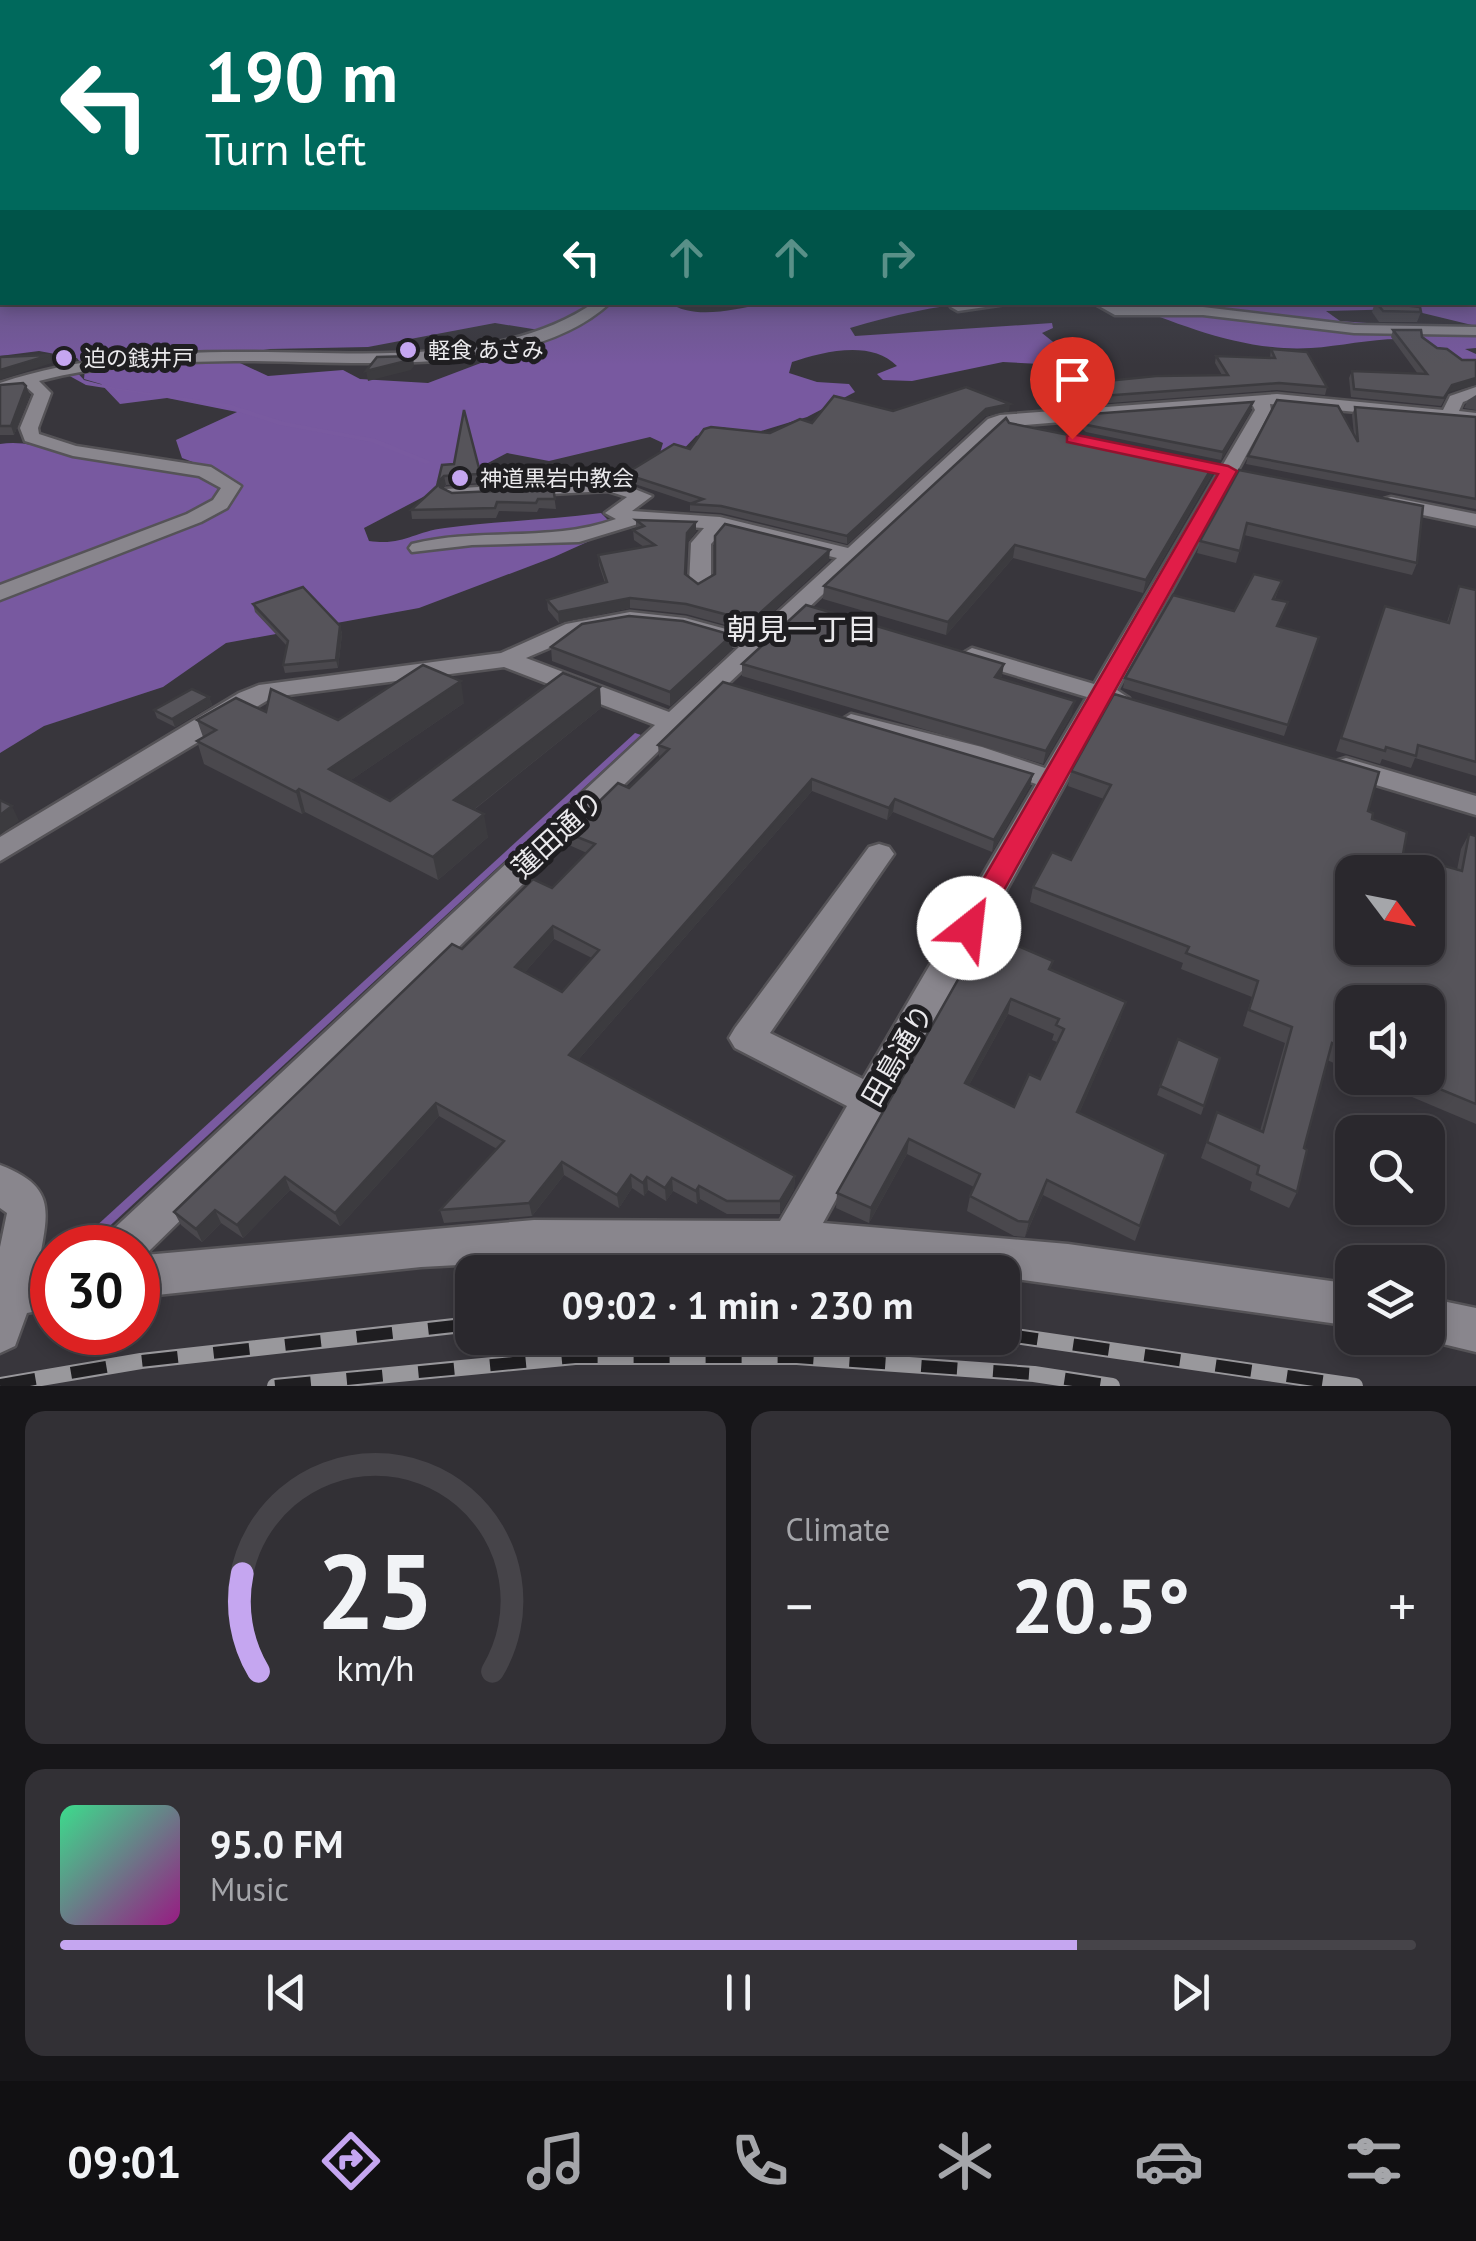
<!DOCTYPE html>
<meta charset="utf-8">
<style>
:root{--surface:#2a282d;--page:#323035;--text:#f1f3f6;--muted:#a5a6aa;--line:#464449;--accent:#c5a6f0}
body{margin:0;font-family:"PT Sans","Noto Sans JP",sans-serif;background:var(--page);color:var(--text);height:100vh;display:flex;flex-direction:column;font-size:38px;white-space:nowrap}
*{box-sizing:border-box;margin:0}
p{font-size:32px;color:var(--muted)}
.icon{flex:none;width:55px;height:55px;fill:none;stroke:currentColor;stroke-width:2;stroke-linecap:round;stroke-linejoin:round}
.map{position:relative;height:1386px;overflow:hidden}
.side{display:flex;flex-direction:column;gap:25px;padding:25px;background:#171619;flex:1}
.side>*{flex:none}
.guide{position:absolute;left:0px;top:0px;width:1478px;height:305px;box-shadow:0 5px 15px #0003,0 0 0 2px var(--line);background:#00695c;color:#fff;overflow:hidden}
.needle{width:65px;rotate:122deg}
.fabs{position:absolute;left:1335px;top:855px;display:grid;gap:20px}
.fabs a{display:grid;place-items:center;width:110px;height:110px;border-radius:20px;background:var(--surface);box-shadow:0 5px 15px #0003,0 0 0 2px var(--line);font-size:50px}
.speed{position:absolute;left:30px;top:1225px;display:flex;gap:20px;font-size:50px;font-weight:700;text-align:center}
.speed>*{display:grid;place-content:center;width:130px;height:130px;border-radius:50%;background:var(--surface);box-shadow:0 5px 15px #0003,0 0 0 2px var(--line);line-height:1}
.speed .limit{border:15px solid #d22;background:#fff;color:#111}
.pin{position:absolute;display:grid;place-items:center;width:85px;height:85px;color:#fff;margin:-102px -42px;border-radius:50% 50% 50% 0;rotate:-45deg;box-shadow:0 0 10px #0007}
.pin .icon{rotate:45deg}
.me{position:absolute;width:110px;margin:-55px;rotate:29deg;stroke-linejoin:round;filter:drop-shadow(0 0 8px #0008)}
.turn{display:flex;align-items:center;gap:35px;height:210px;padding:0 40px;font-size:45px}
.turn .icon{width:130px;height:130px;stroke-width:2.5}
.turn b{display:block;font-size:70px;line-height:85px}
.lanes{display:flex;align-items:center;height:95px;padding:0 40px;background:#0003;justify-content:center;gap:50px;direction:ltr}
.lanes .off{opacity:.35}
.big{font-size:75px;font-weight:600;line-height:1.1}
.side .widget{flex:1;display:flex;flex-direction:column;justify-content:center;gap:15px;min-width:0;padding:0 35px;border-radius:20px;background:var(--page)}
.side .dial{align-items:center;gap:0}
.dial svg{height:260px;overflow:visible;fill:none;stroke:var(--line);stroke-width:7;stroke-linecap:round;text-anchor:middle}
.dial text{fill:var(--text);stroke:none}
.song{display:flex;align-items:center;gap:30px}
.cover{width:120px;height:120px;border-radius:15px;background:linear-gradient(135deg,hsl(150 70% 55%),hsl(310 70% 35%))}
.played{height:10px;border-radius:5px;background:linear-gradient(90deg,var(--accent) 75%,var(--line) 75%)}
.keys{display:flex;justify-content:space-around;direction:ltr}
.heat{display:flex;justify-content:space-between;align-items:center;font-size:55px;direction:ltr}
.side .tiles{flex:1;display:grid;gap:25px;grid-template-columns:1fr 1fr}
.widget:last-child{grid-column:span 2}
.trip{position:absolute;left:455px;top:1255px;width:565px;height:100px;border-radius:20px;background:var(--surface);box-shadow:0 5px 15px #0003,0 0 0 2px var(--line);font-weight:600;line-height:100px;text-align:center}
.tab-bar{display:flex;height:160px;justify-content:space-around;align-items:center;background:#111012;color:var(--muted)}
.tab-bar .icon{width:70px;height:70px}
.tab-bar .active{color:var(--accent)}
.tab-bar b{font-size:45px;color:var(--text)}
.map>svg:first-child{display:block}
</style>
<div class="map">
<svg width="1476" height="1386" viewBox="0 0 1476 1386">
<rect width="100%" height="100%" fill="#38363c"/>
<g fill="#7859a0" fill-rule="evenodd">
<path d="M0 170 2 302H668C697 323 744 306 775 302 842 296 912 302 979 302 934 306 894 315 850 328L855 336 1052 323 1053 328 1042 333 1057 345 1050 358 1040 364 1003 362 912 381 883 380 877 374 897 366C871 339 822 352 792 362L789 373 817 382 849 384 855 392 807 417 751 434 722 427 696 436 677 456 660 453 663 443 650 437 549 461 507 453 364 528 369 541C404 546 412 532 445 528 497 521 549 520 601 513L610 522 596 538 554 557 419 608 226 643 163 687 44 726 0 753V444C31 439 60 454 91 459 132 467 175 472 217 471L182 458 176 440 237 412 167 398 120 404 101 384 84 379 85 369 77 358 39 351 0 356ZM495 323 539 330 542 340 428 383 360 379 343 370 268 376 225 356 270 349 368 347Z"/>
<path d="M1476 230V326L1406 309 1326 311 1340 321 1476 331V348L1465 349 1476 354V363C1452 360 1431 340 1404 339 1373 338 1342 346 1311 348 1245 352 1183 326 1124 303L1475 302Z"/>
</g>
<g fill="#795aa0">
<polygon points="75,370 84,380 115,388 228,404 285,422 376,439 432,462 426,464 371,442 279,425 221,406 86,385 66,374"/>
<polygon points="635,733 641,735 101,1234 93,1229"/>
</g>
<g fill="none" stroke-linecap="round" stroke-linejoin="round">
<g stroke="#555357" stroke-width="5">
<g id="minor">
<rect x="1475" y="185" width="1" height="6"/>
<path d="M595 302H611C526 382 344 360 235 361 169 362 103 364 39 381L51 393 38 428 39 434 76 446 211 467 241 486 227 508 201 522 0 600V585L187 514 213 500 221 488 199 476 73 456 25 441 20 428 34 394 24 385 0 393V383C78 357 158 352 240 352 353 351 498 369 595 302Z"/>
<polygon points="1019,302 958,311 951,307 962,302"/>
<polygon points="1092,302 1118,307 1203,307 1354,325 1476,327 1476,335 1354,333 1203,315 1115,315"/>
<path d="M1476 387V397L1463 402 1459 411 1476 413V423L1270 404 1271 410 1117 690 1129 698 1125 703 1109 704 823 1223 1068 1244 1352 1284V1326L1002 1277V1272L782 1260 591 1258 421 1267 138 1297V1248H103L108 1234 655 725 504 667 273 697 0 861V837L239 693 259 685 501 653 566 624 630 612 685 618 752 636 837 558 724 530 711 544V584L700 591 689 584 691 543 704 528 638 524 579 542 472 545 412 552 409 548 412 544C479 527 551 543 616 519L605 513 627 497 608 491 453 499 443 493 446 489 610 479 652 496 632 511 720 517 848 548 988 419 1000 415 1277 394 1443 410 1450 396ZM1253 406 1255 410 1094 684 972 648 960 655 964 660 1087 697 1045 768 982 747 851 714 838 722 842 728 964 759 1036 784 863 1079 770 1033 889 861 894 854 889 847 879 844 869 847 735 1028 729 1038 735 1048 847 1106 780 1221 534 1220 145 1255 692 718 1000 427ZM630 625 684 631 739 647 669 712 526 658 582 634Z"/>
<polygon points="1391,497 1476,514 1476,526 1384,507 1384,499"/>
<polygon points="1346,758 1476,796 1476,815 1336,773 1332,767 1336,761"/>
<path d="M0 1165C61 1188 46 1216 38 1269L52 1266V1308L27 1313 15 1346 0 1353V1247L7 1213 0 1208Z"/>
<polygon points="1428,1298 1476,1308 1476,1352 1418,1338 1428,1338"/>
</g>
</g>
<use href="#minor" fill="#89868d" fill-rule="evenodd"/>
<g stroke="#99989c" stroke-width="16">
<g id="rail">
<polyline points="1002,1334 1355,1386"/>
<polyline points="0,1385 141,1361 472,1324"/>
<polyline points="275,1386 575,1357 797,1357 1034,1374 1112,1386"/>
</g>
</g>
<use href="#rail" stroke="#1f1e21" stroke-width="12" stroke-dasharray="36" stroke-linecap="butt"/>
</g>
<g fill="#4a484d" fill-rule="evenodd">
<polygon points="1375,302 1421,312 1417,322 1379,322 1372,312"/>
<polygon points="1393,330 1422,337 1449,392 1441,406 1351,397 1349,378 1352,371 1418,374 1391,337"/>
<polygon points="1271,349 1327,387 1325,395 1277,390 1058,407 1045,395 1047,387 1222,375 1215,363 1216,356 1270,358"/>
<polygon points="0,385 30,395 14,435 0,435"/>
<polygon points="1476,395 1476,410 1464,408 1468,400"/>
<polygon points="1355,407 1476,417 1476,509 1246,464 1248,456 1354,435 1352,415"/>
<polygon points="1251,410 1221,460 1086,432 1075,423 1077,415"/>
<polygon points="893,411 1009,411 985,416 847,544 721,513 690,511 690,504 692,503 626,481 625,474 690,449 812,423"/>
<polygon points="1009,423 1214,464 1211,476 1143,593 1013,558 946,635 823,599 824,586"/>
<polygon points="442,465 480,472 550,465 552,479 446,485 442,488 452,493 553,488 556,509 539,508 537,512 499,511 496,518 412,519 411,510 437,486"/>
<polygon points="1239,470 1417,563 1412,575 1244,535 1236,563 1197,553 1200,541"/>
<polygon points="636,520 696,531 687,543 686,574 698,584 829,560 751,632 686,614 630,608 559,623 548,610 547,600 605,583 599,565 598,555 644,547 634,540 633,530 636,529"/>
<polygon points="1282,581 1275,599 1288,602 1278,626 1319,637 1284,736 1123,688 1125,678"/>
<polygon points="1459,586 1476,590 1476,776 1415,758 1411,768 1382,759 1380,764 1336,751 1385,606 1447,622"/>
<polygon points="253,604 340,626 342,634 338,668 285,673 283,665 287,646 255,612"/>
<polygon points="732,635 732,649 670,706 552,661 551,647"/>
<polygon points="742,664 1002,676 1000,679 1072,714 1043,764 742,676"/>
<polygon points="600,687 601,708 475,809 488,837 438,880 305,812 302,814 204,764 197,741 203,737 197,720 266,712 338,720 464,703 351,780 390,801"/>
<polygon points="209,697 212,705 175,727 157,718 154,710"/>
<path d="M658 745 1033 774 1030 786 992 852 893 812 887 820 812 791 578 1060 795 1176 794 1189 780 1214H727L700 1199 697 1204 673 1191 666 1201 648 1190 644 1196 632 1188 619 1208 564 1175 532 1216 444 1223 440 1210 497 1149 439 1116 340 1226 290 1190 243 1238 221 1223 202 1242 181 1225 174 1212 462 949 552 888 587 853 569 845 567 833 629 788 660 758 659 757ZM554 939 592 958 562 992 525 972Z"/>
<polygon points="1071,771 1368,811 1372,819 1403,854 1457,870 1461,849 1469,834 1476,836 1476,1124 1367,1078 1428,1078 1352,1002 1352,1071 1327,1060 1304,1148 1297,1192 1289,1208 1250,1190 1252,1182 1201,1158 1217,1112 1260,1131 1285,1043 1243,1026 1252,997 1181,969 1183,963 1030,902 1033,887 1071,860 1104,799 1068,786"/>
<path d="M985 932 1051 970 1121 1017 1079 1113 1166 1154 1135 1241 1043 1195 1025 1237 1014 1236 967 1211 970 1196 974 1187 907 1154 869 1223 836 1208 837 1193ZM1008 1014 1054 1034 1052 1040 1057 1042 1040 1079 1014 1107 969 1085Z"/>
<polygon points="1178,1039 1220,1058 1201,1115 1157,1095"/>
</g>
<g fill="#3c3b3f">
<polygon points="50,355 52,363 0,380 0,370"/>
<polygon points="413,356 414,366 411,370 368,381 366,371"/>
<polygon points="1476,378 1476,385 1449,392 1441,406 1452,385"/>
<polygon points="26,386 30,395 14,435 11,426"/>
<polygon points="1253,402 1251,410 1221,460 1223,452"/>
<polygon points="1010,404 1009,411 985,416 847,544 847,536 986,409"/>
<polygon points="1214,464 1211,476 1143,593 1146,580"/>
<polygon points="444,476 446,485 440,491 438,482"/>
<polygon points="696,522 696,531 687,543 685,584 687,533"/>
<polygon points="1015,545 1013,558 946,635 948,622"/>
<polygon points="830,550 829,560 751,632 751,621"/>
<polygon points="630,598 630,608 559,623 558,612"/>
<polygon points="340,626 342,634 338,668 336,660"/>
<polygon points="732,635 732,649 670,706 670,692"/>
<polygon points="1004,664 1002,676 993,689 995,677"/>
<polygon points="461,681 464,703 335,791 329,769"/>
<polygon points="600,687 601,708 458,822 454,800"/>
<polygon points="209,697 212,705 175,727 172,719"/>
<polygon points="1075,701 1072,714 1043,764 1046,751"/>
<polygon points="1033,774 1030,786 992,852 994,840"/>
<polygon points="812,779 812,791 571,1068 569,1055"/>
<polygon points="299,789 305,812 302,814 296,792"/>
<polygon points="895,799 893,812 887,820 889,808"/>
<polygon points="12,806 19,821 0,835 0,815"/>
<polygon points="484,814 488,837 438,880 433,857"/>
<polygon points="553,926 554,939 518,980 515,967"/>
<polygon points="1011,999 1008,1014 962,1098 965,1083"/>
<polygon points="1126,1002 1121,1017 1073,1128 1077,1112"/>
<polygon points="436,1103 439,1116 340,1226 335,1213"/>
<polygon points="909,1139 907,1154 869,1223 871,1208"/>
<polygon points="562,1162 564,1175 532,1216 529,1203"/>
<polygon points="631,1175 632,1188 619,1208 617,1195"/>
<polygon points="795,1176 794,1189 780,1214 780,1201"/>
<polygon points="285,1177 290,1190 243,1238 237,1225"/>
<polygon points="647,1177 648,1190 644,1196 643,1183"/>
<polygon points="672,1178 673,1191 666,1201 665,1188"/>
<polygon points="1047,1180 1043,1195 1025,1237 1029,1222"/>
<polygon points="699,1186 700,1199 697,1204 696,1191"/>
<polygon points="215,1210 221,1223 202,1242 196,1229"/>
</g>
<g fill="#56545a" stroke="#3c3b3f" stroke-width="2.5" fill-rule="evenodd">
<polygon points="1376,302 1420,307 1421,312 1383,311"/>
<polygon points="1393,330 1421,330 1422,337 1437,348 1447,349 1462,360 1476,360 1476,378 1452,385 1444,398 1354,389 1352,371 1427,374"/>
<polygon points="1271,349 1307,352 1327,387 1279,383 1060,399 1047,387 1156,376 1228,375 1216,356 1275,358"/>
<polygon points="50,355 0,370 0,357"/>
<polygon points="413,356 410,360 366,371 377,357"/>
<polygon points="23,383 26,386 11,426 0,426 0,385"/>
<polygon points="966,387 1010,404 986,409 847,536 721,506 690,504 703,499 625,474 674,444 690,449 704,429 711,427 770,433 800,419 812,423 834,396 893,411"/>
<polygon points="1277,400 1338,406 1358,442 1355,407 1476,417 1476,499 1248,456"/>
<polygon points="1253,402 1223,452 1087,425 1077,415"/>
<polygon points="464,410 480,472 550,465 551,470 444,476 438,482 440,487 452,493 553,488 555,499 538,499 536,503 497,502 495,508 411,510 437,486 442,465 454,464"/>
<polygon points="1006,418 1009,423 1214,464 1146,580 1015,545 948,622 824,586"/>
<polygon points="1239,470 1423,506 1417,563 1247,523 1240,551 1200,541"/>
<polygon points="636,520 696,522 687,533 685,574 698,584 715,574 715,536 725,524 830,550 751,621 686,604 630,598 558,612 547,600 607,582 598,555 655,545 633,530 644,526"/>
<polygon points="1254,574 1282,581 1273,599 1288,602 1277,626 1319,637 1288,725 1125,678 1173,595 1234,611"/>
<polygon points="1459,586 1476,590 1476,762 1418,745 1416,756 1386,747 1385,751 1341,738 1385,606 1449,623"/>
<polygon points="303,587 340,626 336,660 283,665 288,641 253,604"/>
<polygon points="806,605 1004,664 995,677 1075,701 1046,751 742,664"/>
<polygon points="629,616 683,621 732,635 670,692 551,647 582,624"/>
<polygon points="423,665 461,681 329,769 390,801 563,673 600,687 454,800 484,814 433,857 299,789 296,792 197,741 216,730 197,720 236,698 266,712 271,689 338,720"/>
<path d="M723 682 1033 774 994 840 895 799 889 808 812 779 569 1055 795 1176 780 1201H727L699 1186 696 1191 672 1178 665 1188 647 1177 643 1183 631 1175 617 1195 562 1162 529 1203 440 1210 504 1141 436 1103 335 1213 285 1177 237 1225 215 1210 196 1229 174 1212 452 944 462 949 533 879 552 888 595 844 567 833 618 783 629 788 669 749 658 745ZM553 926 599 950 562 992 515 967Z"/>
<polygon points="192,689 209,697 172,719 154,710"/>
<path d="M1114 694 1379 772 1368 811 1373 813 1372 819 1407 832 1403 854 1462 871 1469 834 1476 836V1104L1413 1078H1428V1002H1352V1052L1332 1043 1304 1148 1307 1150 1297 1192 1257 1174 1259 1166 1207 1142 1217 1112 1263 1132 1292 1027 1249 1010 1258 981 1186 953 1189 947 1033 887 1052 852 1071 860 1111 785 1071 771ZM1352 872H1428V948H1352Z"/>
<polygon points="0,800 12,806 0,815"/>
<path d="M985 932 1053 961 1049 969 1126 1002 1077 1112 1166 1154 1140 1226 1047 1180 1029 1222 1018 1221 970 1196 980 1174 909 1139 871 1208 837 1193ZM1011 999 1059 1019 1056 1025 1064 1029 1040 1079 1029 1074 1014 1107 965 1083Z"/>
<polygon points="1178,1039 1220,1058 1204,1106 1160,1086"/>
</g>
<linearGradient id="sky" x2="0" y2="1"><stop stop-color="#1f1e21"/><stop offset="0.47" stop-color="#4d5261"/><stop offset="1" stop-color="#4d5261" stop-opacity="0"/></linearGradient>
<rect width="1476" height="365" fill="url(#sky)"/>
<polygon fill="#e11d48" stroke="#92132f" stroke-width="2.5" points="1072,434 1228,466 1237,471 979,935 969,938 959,935 955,928 1218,474 1067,442 1067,436"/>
<g fill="#c5a6f0" stroke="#1f1e21" stroke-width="4">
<circle cx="408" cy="350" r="10"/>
<circle cx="64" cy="358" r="10"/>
<circle cx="460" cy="478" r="10"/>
</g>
<g text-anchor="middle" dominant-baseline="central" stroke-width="10" stroke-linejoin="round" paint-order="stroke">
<g font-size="22" fill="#eae9ec" stroke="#1f1e21" text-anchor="start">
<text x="428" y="350">軽食 あさみ</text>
<text x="84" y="358">迫の銭井戸</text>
<text x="480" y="478">神道黒岩中教会</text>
</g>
<g font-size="28" fill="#eae9ec" stroke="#1f1e21">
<text transform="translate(557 834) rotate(-43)">蓮田通り</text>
<text transform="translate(897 1055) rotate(-60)">田島通り</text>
</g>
<g font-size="30" fill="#eae9ec" stroke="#1f1e21">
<text x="802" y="628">朝見一丁目</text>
</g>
</g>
</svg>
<div class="fabs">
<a><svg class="needle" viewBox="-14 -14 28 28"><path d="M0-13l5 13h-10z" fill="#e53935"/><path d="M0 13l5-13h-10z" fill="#a5a6aa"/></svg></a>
<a><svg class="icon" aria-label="sound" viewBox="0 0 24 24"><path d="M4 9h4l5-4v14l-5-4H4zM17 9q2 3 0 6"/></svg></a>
<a><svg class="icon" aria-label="search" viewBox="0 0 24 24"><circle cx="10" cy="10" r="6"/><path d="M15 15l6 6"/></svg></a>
<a><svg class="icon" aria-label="layers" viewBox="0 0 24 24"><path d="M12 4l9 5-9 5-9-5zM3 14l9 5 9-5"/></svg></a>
</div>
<div class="speed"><div class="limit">30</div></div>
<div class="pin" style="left:1072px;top:439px;background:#d93025"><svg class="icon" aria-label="arrive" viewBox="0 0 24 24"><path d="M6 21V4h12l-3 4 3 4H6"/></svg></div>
<svg class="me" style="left:969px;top:928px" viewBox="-20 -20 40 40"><circle r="19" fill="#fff"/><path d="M0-13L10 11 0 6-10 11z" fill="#e11d48"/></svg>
<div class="trip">09:02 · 1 min · 230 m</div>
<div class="guide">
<div class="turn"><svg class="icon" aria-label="left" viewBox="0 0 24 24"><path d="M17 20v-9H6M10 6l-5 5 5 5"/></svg><div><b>190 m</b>Turn left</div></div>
<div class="lanes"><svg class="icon" aria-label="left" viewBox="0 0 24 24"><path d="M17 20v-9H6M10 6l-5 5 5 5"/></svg><svg class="icon off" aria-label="ahead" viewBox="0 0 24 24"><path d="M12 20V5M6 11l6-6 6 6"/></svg><svg class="icon off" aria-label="ahead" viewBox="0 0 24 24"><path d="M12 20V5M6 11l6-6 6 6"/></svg><svg class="icon off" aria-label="right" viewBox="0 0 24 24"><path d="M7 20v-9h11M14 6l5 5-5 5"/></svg></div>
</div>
</div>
<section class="side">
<div class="tiles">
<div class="widget dial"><svg viewBox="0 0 100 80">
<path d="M14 69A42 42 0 1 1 86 69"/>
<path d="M14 69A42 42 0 0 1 9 39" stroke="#c5a6f0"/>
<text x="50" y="56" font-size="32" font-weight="700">25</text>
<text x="50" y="72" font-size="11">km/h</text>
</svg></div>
<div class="widget"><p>Climate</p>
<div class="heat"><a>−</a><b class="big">20.5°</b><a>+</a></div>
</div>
<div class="widget">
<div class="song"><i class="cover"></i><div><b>95.0 FM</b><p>Music</p></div></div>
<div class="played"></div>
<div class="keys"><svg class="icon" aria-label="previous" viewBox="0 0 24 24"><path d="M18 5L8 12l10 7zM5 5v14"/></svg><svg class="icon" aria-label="pause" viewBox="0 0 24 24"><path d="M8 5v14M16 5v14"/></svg><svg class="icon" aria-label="next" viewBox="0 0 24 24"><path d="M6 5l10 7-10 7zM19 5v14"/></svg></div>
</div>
</div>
</section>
<nav class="tab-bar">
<b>09:01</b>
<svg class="icon active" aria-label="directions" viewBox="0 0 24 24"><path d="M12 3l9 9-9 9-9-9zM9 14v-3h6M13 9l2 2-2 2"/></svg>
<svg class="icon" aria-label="music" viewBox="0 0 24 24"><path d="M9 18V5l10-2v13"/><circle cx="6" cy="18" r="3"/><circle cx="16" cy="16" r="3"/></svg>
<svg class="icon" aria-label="phone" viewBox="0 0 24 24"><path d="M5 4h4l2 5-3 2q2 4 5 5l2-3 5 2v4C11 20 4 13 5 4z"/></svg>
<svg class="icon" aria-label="climate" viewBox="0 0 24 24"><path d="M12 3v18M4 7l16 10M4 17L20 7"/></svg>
<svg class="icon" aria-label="car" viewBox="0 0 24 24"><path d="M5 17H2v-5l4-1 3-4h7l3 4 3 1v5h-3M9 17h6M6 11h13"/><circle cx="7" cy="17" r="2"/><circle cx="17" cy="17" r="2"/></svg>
<svg class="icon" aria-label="filters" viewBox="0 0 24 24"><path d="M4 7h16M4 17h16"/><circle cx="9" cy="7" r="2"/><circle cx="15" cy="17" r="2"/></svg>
</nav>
